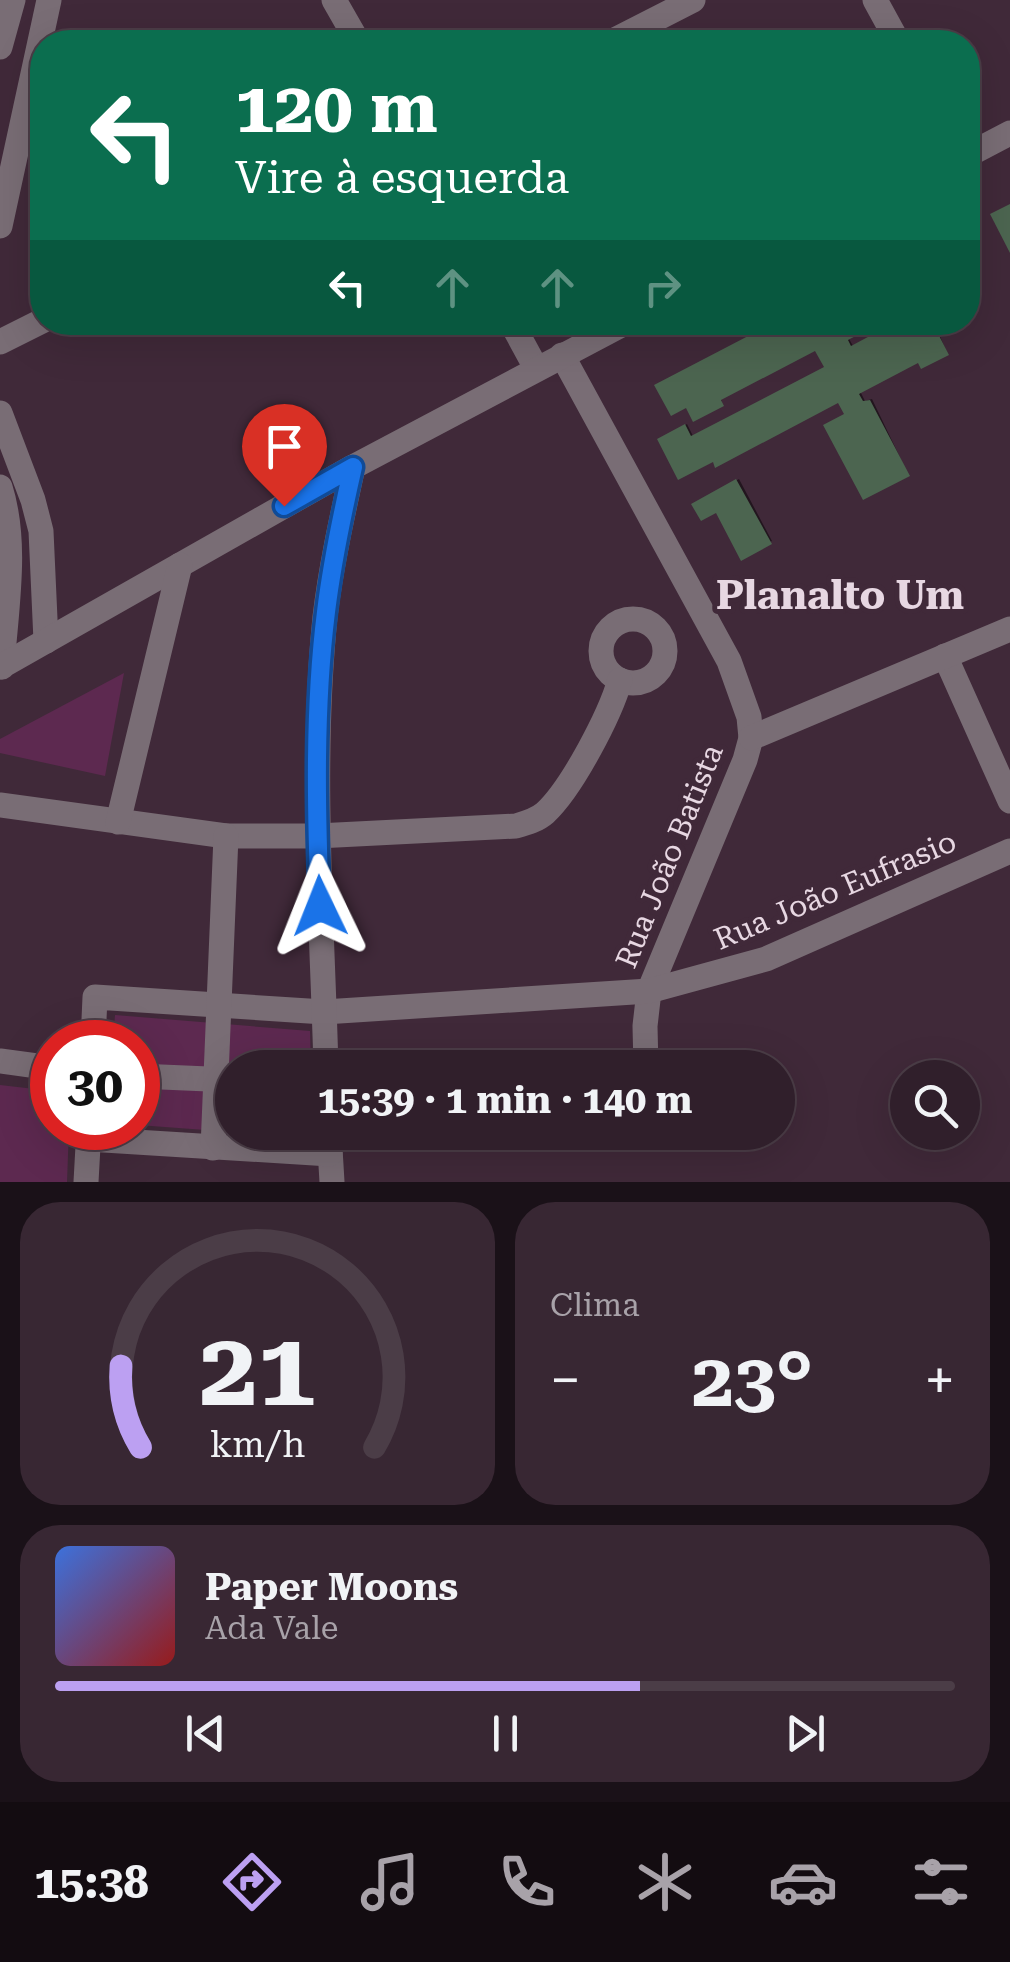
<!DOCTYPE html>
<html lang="pt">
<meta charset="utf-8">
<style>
:root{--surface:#301f2b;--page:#382733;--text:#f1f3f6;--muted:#a8a2a9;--line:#4b3d47;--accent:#bca0f2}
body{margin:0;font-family:"Roboto Serif",serif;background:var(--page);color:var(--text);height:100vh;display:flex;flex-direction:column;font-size:38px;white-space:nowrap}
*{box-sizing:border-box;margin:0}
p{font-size:32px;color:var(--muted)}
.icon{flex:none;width:55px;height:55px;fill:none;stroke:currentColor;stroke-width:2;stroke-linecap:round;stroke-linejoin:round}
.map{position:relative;height:1182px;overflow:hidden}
.side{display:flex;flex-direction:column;gap:20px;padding:20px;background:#1a1118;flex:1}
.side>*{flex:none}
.banner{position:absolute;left:30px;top:30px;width:950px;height:305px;border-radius:40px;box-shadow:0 10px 40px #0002,0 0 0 2px var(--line);background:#0b6e4f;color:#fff;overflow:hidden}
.controls{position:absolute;left:890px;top:1060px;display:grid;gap:20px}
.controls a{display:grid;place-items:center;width:90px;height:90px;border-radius:50%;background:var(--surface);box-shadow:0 10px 40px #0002,0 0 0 2px var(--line);font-size:50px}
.speed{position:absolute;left:30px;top:1020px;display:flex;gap:20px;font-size:50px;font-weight:700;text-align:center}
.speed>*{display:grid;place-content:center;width:130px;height:130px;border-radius:50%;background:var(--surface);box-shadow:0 10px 40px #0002,0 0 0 2px var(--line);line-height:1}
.speed .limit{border:15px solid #d22;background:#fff;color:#111}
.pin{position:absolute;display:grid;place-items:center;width:85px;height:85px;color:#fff;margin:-102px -42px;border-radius:50% 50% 50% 0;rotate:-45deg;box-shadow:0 0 10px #0007}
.pin .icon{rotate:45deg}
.me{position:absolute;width:110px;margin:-55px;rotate:358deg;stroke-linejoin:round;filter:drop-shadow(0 0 8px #0008)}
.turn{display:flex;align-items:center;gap:35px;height:210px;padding:0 40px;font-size:45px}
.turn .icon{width:130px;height:130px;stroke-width:2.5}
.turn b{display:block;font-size:70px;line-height:85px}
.lanes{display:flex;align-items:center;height:95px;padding:0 40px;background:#0003;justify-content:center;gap:50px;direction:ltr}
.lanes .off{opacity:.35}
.big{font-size:75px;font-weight:700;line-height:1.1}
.side .tile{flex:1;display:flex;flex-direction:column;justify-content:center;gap:15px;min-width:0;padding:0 35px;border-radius:40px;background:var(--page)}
.side .dial{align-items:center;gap:0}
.dial svg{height:260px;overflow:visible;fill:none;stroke:var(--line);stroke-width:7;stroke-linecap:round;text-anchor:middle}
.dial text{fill:var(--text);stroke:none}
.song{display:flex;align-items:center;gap:30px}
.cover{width:120px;height:120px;border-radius:15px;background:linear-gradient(135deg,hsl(220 70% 55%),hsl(0 70% 35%))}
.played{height:10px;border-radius:5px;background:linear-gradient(90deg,var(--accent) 65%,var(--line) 65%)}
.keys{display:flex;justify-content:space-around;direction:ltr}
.heat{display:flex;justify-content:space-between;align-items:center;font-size:55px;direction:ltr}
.side .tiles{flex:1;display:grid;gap:20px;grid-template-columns:1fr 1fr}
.tile:last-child{grid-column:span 2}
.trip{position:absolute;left:215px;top:1050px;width:580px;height:100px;border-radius:50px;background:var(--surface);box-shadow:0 10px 40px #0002,0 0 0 2px var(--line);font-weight:700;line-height:100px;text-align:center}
.dock{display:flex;height:160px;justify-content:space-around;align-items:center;background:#130c11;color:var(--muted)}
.dock .icon{width:70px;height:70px}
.dock .active{color:var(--accent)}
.dock b{font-size:45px;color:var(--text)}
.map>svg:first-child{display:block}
</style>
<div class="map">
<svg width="1010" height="1182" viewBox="0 0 1010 1182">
<rect width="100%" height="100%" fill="#402939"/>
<g fill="#5d2950">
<polygon points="124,673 105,776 0,753 0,739"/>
<polygon points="115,1015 310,1031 311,1067 232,1068 232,1132 138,1125 138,1042 113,1042"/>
<polygon points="0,1085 52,1091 52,1128 69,1128 67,1182 0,1182"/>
</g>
<g fill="#0007">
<polygon points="777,322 865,322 865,328 848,337 853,346 899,322 934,322 947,353 919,360 860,391 865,401 872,399 908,474 846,414 839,400 714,459 661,438 687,424 693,436 826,367 816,347 721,397 722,404 694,418"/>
<polygon points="739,479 772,541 770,542 717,510 696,502"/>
</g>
<g fill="#4c6550">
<polygon points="1010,204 1010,253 990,214"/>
<polygon points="775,322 863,322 867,330 848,340 851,346 896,322 932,322 949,355 921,369 918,363 859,394 863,401 870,400 910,476 863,500 823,425 844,414 838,403 715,468 713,462 678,480 657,439 685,424 691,436 824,367 815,351 721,400 724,406 693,422 686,408 671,416 654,385"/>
<polygon points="736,479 772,544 741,561 716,513 701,521 691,504"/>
</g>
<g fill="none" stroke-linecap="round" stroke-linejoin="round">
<g stroke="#796d75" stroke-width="25">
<polyline points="334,0 358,42"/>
<polyline points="875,0 898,42"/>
<polyline points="611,42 693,0"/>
<polyline points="0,47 13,0"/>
<polyline points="968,155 1010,133"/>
<polyline points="0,226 49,0"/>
<polyline points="511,322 536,368"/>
<polyline points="0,342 42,321"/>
<polyline points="562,355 729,661 749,717 751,738 745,760 649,991 645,1026 646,1068"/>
<polyline points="0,413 33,500 41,531 46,641"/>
<path d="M0 487C18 544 6 608 2 667"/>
<circle cx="633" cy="651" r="32"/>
<polyline points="945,656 1010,801"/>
<polyline points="0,667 353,467 627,322"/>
<polyline points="751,738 1010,629"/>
<path d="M0 805 226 836H317L516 826C527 823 537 820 545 813 572 788 610 715 620 680"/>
<polyline points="118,822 180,565"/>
<polyline points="93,1042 95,997 324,1012 649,991 766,959 1010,851"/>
<polyline points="0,1061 52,1068"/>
<path d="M326 1068C322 918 310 767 325 617 331 566 342 517 353 467"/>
<polyline points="138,1076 232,1080"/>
<polyline points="329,1132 332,1182"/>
<polyline points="88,1139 330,1154"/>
<polyline points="213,1148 226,836"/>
<polyline points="86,1182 89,1128"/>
</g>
</g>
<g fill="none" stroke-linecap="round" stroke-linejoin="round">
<g stroke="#114b97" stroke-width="25">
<path id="route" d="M284 506 353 467C342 515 332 563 326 612 314 708 316 809 320 906"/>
</g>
<use href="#route" stroke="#1a73e8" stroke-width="18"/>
</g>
<g text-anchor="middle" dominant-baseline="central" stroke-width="10" stroke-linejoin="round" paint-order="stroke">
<g font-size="30" fill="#e7d7e2" stroke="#402939">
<text transform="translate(669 856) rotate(-68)">Rua João Batista</text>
<text transform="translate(835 890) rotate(-23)">Rua João Eufrasio</text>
</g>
<g font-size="40" font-weight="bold" fill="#e7d7e2" stroke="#402939">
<text x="840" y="595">Planalto Um</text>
</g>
</g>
</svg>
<div class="controls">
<a><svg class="icon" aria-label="search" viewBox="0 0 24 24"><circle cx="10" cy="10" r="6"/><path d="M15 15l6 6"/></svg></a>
</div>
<div class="speed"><div class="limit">30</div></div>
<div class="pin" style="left:284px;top:506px;background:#d93025"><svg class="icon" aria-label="arrive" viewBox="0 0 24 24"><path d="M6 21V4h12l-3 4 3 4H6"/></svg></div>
<svg class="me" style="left:320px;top:906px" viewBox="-20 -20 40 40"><path d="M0-17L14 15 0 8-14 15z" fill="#1a73e8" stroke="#fff" stroke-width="4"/></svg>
<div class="trip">15:39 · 1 min · 140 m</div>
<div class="banner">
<div class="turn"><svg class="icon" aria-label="left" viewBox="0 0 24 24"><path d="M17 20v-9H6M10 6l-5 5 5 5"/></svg><div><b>120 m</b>Vire à esquerda</div></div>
<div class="lanes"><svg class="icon" aria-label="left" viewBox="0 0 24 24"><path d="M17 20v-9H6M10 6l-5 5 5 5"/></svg><svg class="icon off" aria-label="ahead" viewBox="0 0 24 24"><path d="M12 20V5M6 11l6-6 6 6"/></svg><svg class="icon off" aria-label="ahead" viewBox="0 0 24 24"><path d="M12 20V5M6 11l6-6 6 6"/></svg><svg class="icon off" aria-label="right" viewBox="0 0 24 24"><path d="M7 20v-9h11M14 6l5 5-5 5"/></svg></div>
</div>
</div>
<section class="side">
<div class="tiles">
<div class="tile dial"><svg viewBox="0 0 100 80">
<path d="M14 69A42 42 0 1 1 86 69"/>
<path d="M14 69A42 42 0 0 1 8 44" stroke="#bca0f2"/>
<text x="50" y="56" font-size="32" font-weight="700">21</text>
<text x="50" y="72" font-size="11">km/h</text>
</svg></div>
<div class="tile"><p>Clima</p>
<div class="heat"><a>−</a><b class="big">23°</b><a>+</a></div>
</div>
<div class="tile">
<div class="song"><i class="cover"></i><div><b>Paper Moons</b><p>Ada Vale</p></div></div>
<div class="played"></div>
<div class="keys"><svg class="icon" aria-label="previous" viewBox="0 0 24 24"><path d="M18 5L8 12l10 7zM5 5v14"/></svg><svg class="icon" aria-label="pause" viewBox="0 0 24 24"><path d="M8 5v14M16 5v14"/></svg><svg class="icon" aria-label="next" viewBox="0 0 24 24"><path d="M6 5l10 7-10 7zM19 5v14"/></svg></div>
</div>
</div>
</section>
<nav class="dock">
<b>15:38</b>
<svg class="icon active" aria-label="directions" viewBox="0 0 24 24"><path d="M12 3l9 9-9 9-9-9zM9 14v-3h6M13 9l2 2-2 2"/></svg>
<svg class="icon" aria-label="music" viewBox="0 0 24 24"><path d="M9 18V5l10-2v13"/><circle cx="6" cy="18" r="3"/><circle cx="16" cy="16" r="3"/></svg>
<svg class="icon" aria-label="phone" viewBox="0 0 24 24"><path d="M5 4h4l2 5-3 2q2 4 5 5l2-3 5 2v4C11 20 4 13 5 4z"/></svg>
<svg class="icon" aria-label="climate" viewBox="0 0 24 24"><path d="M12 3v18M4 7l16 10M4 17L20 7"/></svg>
<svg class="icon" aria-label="car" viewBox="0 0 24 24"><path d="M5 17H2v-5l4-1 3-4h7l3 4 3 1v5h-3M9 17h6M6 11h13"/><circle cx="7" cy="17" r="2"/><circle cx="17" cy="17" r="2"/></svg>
<svg class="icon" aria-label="filters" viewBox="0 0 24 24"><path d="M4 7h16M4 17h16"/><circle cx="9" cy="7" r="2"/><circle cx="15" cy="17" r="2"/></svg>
</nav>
